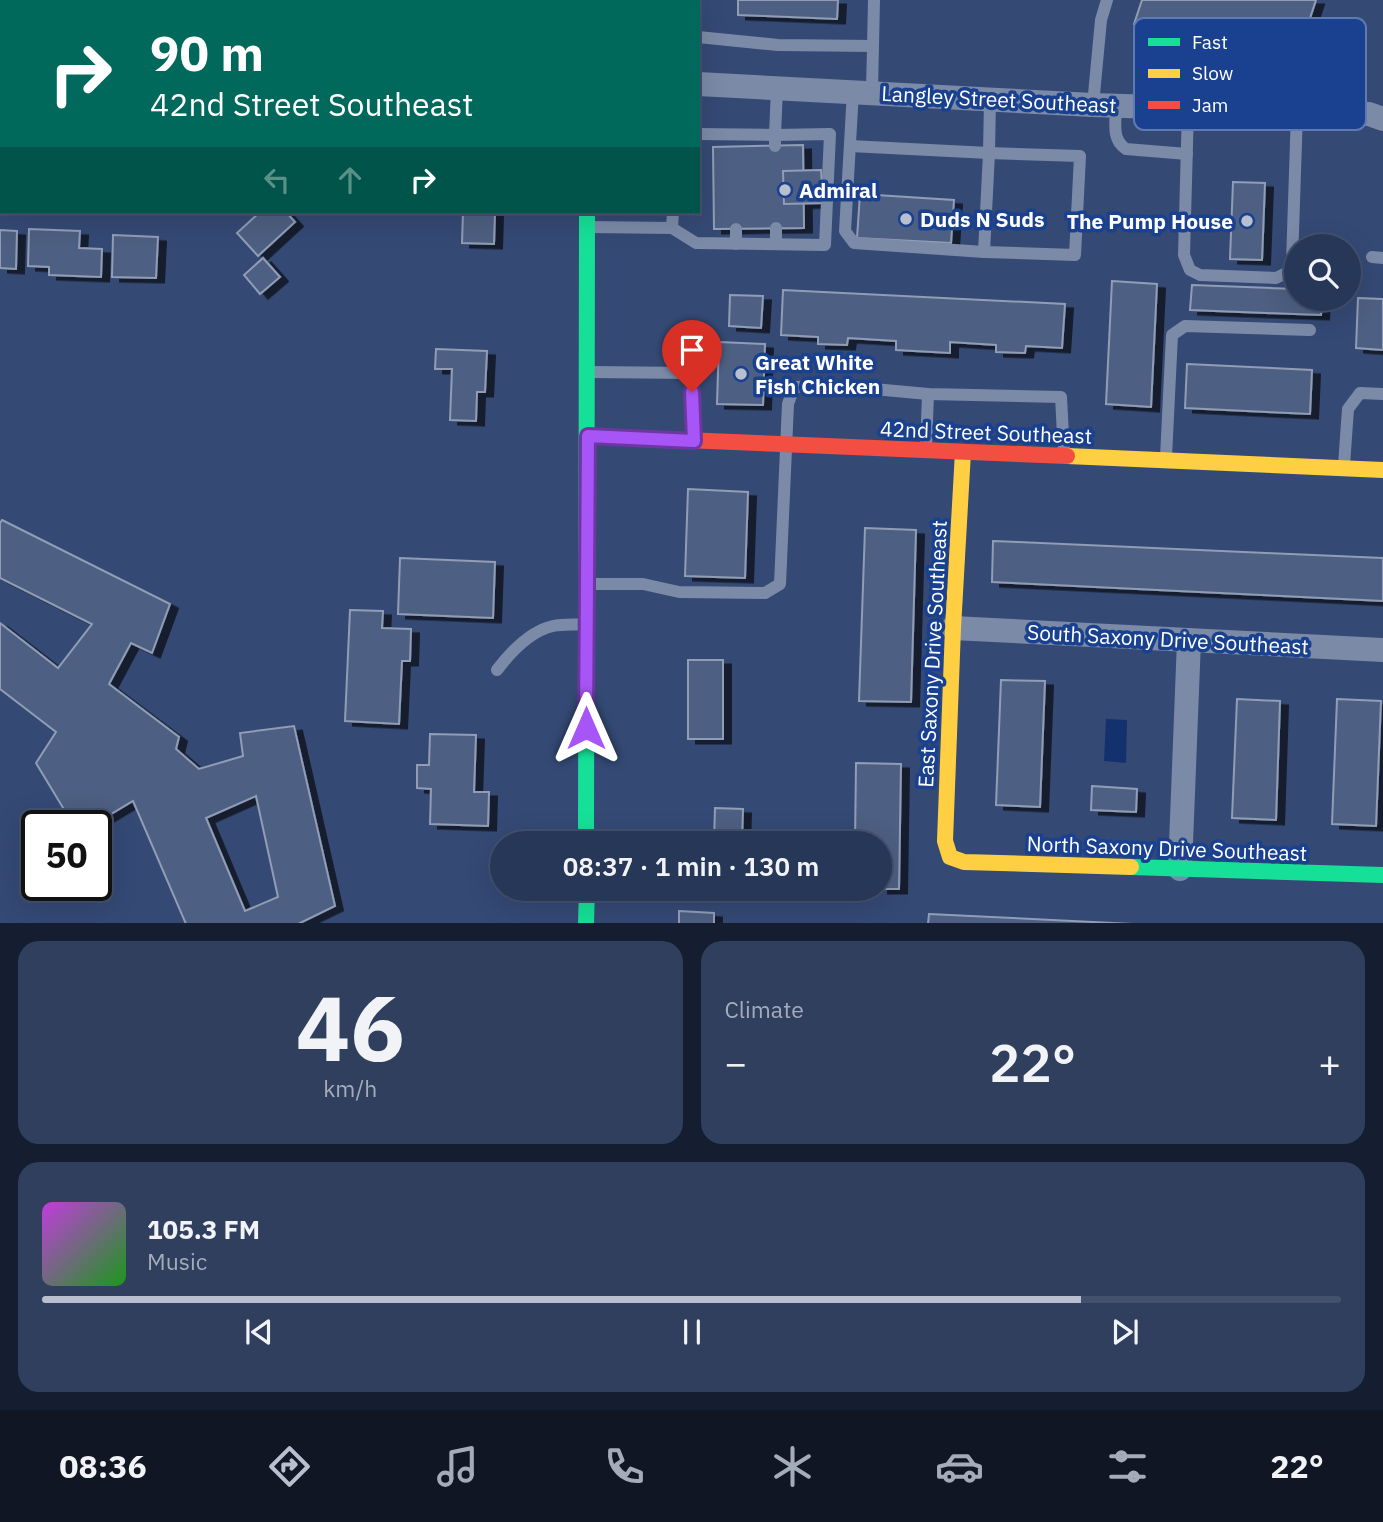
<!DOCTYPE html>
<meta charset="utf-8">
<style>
:root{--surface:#273757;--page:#2f3f5d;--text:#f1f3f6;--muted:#a4acba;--line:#43516d;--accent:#b8bfce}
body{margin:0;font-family:"IBM Plex Sans",sans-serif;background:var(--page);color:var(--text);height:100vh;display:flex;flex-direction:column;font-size:26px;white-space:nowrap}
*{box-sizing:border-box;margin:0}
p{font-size:23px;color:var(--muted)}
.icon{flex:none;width:38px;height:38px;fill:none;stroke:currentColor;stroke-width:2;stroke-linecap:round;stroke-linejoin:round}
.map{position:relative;height:923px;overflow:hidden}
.panel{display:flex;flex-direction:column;gap:18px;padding:18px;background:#151e30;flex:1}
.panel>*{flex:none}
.guide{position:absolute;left:0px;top:0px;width:700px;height:214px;box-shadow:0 7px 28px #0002,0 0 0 2px var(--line);background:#00695c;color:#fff;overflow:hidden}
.fabs{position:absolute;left:1284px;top:234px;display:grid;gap:14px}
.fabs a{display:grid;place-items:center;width:77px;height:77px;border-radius:50%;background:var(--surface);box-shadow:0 7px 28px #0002,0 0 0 2px var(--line);font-size:35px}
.speed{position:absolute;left:21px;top:810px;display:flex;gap:14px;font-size:35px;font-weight:700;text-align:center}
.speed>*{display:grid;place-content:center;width:91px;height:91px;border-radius:50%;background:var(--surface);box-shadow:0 7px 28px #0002,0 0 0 2px var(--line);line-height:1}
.speed .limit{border:4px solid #111;border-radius:10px;background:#fff;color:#111}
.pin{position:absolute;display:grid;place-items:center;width:60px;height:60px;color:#fff;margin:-72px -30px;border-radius:50% 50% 50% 0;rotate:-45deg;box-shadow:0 0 7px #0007}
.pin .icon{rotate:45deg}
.me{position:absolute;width:77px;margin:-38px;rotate:0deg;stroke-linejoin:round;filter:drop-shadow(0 0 5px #0008)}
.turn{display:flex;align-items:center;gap:24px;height:147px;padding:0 35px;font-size:32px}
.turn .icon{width:91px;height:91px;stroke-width:2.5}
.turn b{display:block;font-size:49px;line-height:60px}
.lanes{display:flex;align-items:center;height:66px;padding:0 35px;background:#0003;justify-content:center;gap:35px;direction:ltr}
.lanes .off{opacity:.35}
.big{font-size:52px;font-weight:600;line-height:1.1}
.panel .card{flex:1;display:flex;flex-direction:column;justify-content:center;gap:10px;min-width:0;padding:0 24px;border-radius:21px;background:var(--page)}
.panel .dial{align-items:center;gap:0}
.dial b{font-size:91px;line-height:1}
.song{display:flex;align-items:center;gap:21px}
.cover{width:84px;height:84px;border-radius:10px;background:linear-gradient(135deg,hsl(290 70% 55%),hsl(120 70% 35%))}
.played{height:7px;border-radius:4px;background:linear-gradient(90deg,var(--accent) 80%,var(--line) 80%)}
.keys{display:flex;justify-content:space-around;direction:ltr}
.heat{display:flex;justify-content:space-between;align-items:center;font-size:38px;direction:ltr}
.panel .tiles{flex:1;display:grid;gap:18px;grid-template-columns:1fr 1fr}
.card:last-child{grid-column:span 2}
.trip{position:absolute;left:490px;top:831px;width:402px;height:70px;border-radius:35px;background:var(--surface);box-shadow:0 7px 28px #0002,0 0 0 2px var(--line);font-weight:600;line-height:70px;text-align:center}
.menu{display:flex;height:112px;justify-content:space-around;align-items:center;background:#101623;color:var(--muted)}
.menu .icon{width:49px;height:49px}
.menu .current{color:var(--accent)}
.menu b{font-size:32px;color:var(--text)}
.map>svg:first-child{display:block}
</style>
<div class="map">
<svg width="1383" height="924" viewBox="0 0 1383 924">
<defs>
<filter id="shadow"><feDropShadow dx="8" dy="4.5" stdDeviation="0" flood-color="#0009"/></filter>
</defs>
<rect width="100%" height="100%" fill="#344974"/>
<polygon fill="#13316d" points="1106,719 1127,720 1126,763 1104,761"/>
<g fill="#4e5f82" stroke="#909db5" stroke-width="2" fill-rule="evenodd" filter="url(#shadow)">
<rect x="96" y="0" width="34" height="2"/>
<rect x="410" y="0" width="55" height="2"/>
<polygon points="738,0 838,0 837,19 738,15"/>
<polygon points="1142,0 1316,0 1291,76 1134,24"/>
<rect x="0" y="32" width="2" height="35"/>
<polygon points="803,145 804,228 714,229 713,147"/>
<polygon points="821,170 823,203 784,204 783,171"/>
<polygon points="1233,182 1265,183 1262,260 1230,259"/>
<polygon points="860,194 954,200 951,243 857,238"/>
<polygon points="260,212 286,212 295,222 258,256 237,233"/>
<polygon points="463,212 495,212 494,244 462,243"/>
<polygon points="29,229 80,231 79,248 102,249 101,277 49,275 49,267 28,266"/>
<polygon points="0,230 17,231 16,269 0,268"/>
<polygon points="113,235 158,237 156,278 112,277"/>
<polygon points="263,258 280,277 260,294 244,275"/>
<polygon points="1112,281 1157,284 1151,407 1106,404"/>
<polygon points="1192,285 1297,289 1297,299 1322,299 1321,315 1190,310"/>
<polygon points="783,290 1065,304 1062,348 1026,346 1025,353 996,352 996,345 950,342 950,353 896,350 896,341 848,338 847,345 818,344 818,337 781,335"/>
<polygon points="730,295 763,296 761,328 729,326"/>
<polygon points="1358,298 1383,299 1383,350 1356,348"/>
<polygon points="719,342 765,344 763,405 717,404"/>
<polygon points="436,349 487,351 485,392 477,392 476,421 450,420 452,369 435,369"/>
<polygon points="1187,364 1312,370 1310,414 1185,408"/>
<polygon points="688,489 748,492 745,578 685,576"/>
<path d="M2 520 170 604 152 653 131 643 109 684 179 737 176 749 199 769 243 756 240 733 294 726 335 906 298 924H186L133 801 91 826H74L36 763 56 732 0 689V623L58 668 92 624 0 578V523ZM256 796 278 897 245 911 206 818Z"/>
<polygon points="865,528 916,530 911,702 859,701"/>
<polygon points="993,541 1383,558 1383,601 992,582"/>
<polygon points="400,558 495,562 493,618 398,614"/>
<polygon points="350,610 383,611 382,628 411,629 410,661 402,661 399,724 345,721"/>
<rect x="688" y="660" width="35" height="79"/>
<polygon points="1001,680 1045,681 1040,807 996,805"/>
<polygon points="1237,699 1280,701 1276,820 1232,818"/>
<polygon points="1337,699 1381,701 1376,826 1332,824"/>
<polygon points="430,734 476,735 474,792 489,792 488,826 430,824 431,789 417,788 417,765 429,765"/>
<polygon points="856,763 901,764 899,889 880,889 880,844 855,844"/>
<polygon points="1092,786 1137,789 1136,812 1091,810"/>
<polygon points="715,808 743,809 742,841 714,840"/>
<polygon points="679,911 714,913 714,924 679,924"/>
<polygon points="929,914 1133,924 928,924"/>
</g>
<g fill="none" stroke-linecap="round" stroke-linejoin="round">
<g stroke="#7b8aa7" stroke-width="12">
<polyline points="383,0 383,2"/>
<polyline points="692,0 692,2"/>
<polyline points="502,2 502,0"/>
<polyline points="698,37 778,45 873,46"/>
<polyline points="853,91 845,231 854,243 984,252 1075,255 1080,156 989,153 990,99"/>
<polyline points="872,92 874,0"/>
<polyline points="1093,105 1101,20 1107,0"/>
<path d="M1116 106C1116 122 1111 139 1126 149L1187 154"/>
<polyline points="1188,108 1184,255 1190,270 1200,275 1276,278 1288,272 1292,262 1297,112"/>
<polyline points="698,134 775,135 777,88"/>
<polyline points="850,146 989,153 984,252"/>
<polyline points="588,227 672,228 673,212"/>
<polyline points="672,228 696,243 825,245 830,134 775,135 775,146"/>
<polyline points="776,228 776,244"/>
<polyline points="736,229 736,244"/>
<polyline points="1372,257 1383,258"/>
<polyline points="589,372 692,373 694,437"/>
<polyline points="926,447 928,394"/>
<polyline points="1166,457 1172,335 1185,326 1310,330"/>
<polyline points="1344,465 1348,409 1360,393 1383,394"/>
<polyline points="590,584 643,584 679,592 765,593 780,584 788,404 794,387 841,386 928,394 1061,397 1064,454"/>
<path d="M497 670C510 653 530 631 553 626 563 624 575 625 586 624"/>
</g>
<g stroke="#7b8aa7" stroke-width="24">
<polyline points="183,0 183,2"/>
<polyline points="698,84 1093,105 1369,114 1383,119"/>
<polyline points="0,153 2,153"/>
<polyline points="953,628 1383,650"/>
<polyline points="1180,869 1189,640"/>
</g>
<g stroke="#16e098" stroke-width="16">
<polyline points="588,0 588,2"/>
<polyline points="586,844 587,212"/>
<polyline points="1131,867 1383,875"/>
<polyline points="586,924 587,889"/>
</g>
<g stroke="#ffcf43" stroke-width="16">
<polyline points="963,452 953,628 945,841 950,857 964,862 1131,867"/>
<polyline points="1067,456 1383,470"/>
</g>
<polyline stroke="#f24e42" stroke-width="16" points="588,436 1067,456"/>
</g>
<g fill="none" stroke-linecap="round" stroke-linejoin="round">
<g stroke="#6d37a1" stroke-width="18">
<polyline id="route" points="586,728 588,436 694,441 692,392"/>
</g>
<use href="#route" stroke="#a855f7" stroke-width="12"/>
</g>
<g fill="#b8bfce" stroke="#19418f" stroke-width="2.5">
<circle cx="785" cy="190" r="7"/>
<circle cx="906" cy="219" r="7"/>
<circle cx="1247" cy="221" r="7"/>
<circle cx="741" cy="374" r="7"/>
</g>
<g text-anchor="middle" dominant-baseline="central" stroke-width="7" stroke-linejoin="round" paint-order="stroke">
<g font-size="21" fill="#fff" stroke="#19418f">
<text transform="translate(999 99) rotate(3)">Langley Street Southeast</text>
<text transform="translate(986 432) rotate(2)">42nd Street Southeast</text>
<text transform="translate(1168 639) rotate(3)">South Saxony Drive Southeast</text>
<text transform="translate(932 654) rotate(-87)">East Saxony Drive Southeast</text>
<text transform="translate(1167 848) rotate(2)">North Saxony Drive Southeast</text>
</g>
<g font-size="21" font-weight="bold" fill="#fff" stroke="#19418f" text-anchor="start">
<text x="799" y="190">Admiral</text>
<text x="920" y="219">Duds N Suds</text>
<text x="1233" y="221" text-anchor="end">The Pump House</text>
<text x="755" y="362">Great White<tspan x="755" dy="24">Fish Chicken</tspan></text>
</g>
</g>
<rect x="1134" y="18" width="232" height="112" rx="10" fill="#19418f" stroke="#5e7ab1" stroke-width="2"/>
<rect x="1148" y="38" width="32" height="8" fill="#16e098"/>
<rect x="1148" y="69" width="32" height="9" fill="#ffcf43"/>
<rect x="1148" y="101" width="32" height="8" fill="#f24e42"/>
<g font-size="19" fill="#fff">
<text x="1192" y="49">Fast</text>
<text x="1192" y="80">Slow</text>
<text x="1192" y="112">Jam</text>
</g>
</svg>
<div class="fabs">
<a><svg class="icon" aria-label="search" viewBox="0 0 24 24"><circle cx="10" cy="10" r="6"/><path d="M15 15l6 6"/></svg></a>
</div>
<div class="speed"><div class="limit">50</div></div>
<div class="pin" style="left:692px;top:392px;background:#d93025"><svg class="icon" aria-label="arrive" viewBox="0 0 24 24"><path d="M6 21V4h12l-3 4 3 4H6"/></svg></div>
<svg class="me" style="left:586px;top:728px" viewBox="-20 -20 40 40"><path d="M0-17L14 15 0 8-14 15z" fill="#a855f7" stroke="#fff" stroke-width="4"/></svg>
<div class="trip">08:37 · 1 min · 130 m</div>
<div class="guide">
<div class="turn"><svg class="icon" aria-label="right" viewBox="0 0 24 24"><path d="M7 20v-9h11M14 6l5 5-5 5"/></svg><div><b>90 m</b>42nd Street Southeast</div></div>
<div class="lanes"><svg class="icon off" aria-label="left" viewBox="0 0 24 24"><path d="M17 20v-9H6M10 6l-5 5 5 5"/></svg><svg class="icon off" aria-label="ahead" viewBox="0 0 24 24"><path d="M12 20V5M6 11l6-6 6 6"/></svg><svg class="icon" aria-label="right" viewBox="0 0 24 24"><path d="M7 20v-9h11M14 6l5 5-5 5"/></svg></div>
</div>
</div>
<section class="panel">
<div class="tiles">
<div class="card dial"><b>46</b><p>km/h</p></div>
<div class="card"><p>Climate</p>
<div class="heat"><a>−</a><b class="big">22°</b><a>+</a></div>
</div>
<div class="card">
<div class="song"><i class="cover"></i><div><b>105.3 FM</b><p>Music</p></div></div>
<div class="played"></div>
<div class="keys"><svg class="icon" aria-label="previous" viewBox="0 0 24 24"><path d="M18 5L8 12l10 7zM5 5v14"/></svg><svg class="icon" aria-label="pause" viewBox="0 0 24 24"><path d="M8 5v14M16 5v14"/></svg><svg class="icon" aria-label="next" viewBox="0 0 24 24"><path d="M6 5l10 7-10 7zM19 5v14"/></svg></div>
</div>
</div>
</section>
<nav class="menu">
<b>08:36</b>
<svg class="icon current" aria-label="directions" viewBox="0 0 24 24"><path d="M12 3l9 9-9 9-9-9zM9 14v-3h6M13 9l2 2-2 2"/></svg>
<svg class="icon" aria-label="music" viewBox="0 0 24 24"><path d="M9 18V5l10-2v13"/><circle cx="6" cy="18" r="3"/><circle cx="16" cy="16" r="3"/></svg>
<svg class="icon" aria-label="phone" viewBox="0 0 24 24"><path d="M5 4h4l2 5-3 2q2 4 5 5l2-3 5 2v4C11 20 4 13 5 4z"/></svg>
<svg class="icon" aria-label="climate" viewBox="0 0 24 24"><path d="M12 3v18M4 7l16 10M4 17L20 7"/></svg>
<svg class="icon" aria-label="car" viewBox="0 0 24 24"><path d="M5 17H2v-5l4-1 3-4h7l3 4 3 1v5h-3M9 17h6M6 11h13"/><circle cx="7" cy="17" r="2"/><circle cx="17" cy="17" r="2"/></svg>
<svg class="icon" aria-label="filters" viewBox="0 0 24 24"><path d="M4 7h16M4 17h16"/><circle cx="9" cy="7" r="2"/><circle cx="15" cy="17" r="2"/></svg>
<b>22°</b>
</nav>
